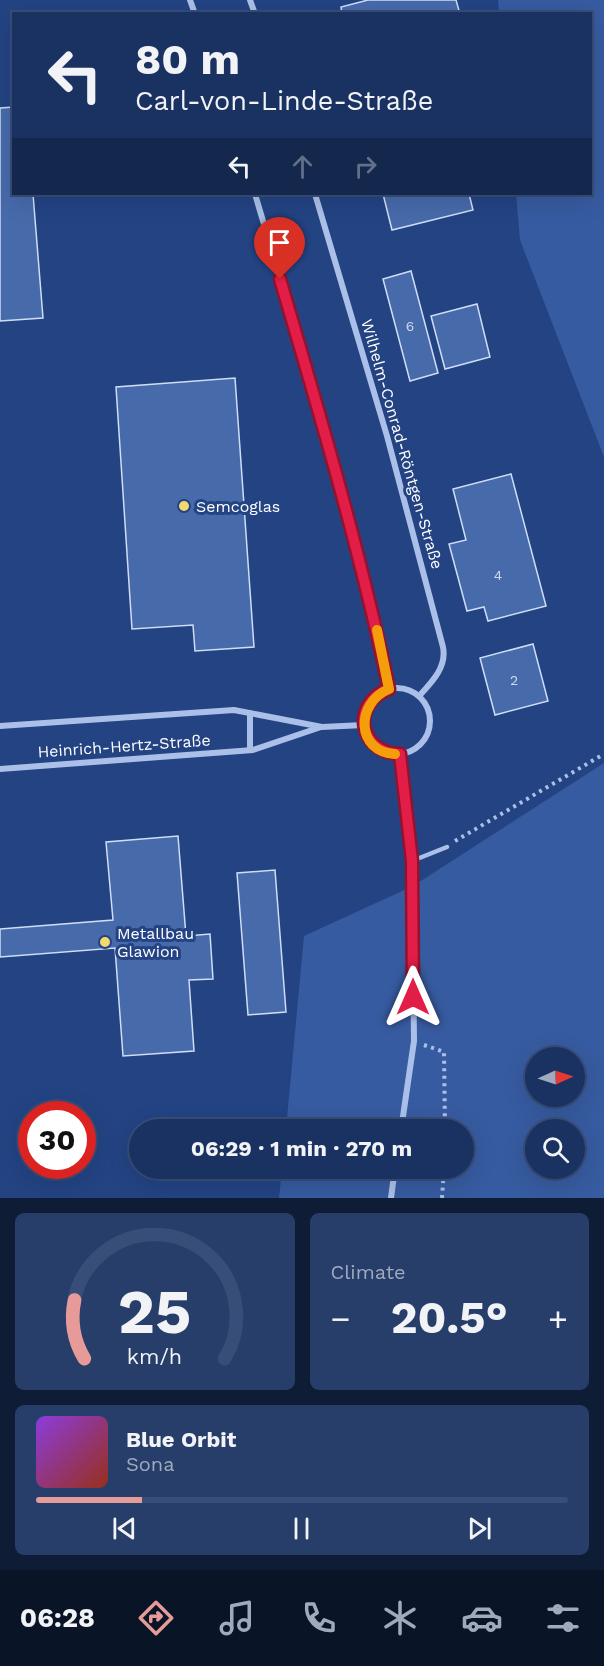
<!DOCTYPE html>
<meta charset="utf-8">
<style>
:root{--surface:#1a3262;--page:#273e6b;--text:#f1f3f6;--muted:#9faabe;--line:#384d77;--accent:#e69b98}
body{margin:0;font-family:"Work Sans",sans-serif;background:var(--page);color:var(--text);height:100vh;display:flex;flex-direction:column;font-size:22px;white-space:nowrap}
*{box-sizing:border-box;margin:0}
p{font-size:20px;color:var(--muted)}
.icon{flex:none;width:33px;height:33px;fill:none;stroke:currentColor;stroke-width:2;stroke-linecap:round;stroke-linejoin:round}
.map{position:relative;height:1198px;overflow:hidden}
.drawer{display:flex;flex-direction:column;gap:15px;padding:15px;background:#0e1c36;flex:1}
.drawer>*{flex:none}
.banner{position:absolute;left:12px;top:12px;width:580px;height:183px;border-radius:0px;box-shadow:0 6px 24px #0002,0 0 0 2px var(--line);background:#1a3262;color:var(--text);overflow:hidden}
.needle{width:39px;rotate:87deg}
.fabs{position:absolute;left:525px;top:1047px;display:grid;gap:12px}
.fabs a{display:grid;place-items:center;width:60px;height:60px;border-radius:50%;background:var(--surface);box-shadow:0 6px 24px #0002,0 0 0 2px var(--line);font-size:30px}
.speed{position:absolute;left:18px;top:1101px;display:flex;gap:12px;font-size:30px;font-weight:700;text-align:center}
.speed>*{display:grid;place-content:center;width:78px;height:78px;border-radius:50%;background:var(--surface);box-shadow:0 6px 24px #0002,0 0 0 2px var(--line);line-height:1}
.speed .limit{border:9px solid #d22;background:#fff;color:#111}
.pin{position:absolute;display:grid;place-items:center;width:51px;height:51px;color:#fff;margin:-62px -26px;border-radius:50% 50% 50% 0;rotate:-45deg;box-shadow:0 0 6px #0007}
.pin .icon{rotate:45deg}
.me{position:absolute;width:66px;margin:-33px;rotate:0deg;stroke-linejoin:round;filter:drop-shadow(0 0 4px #0008)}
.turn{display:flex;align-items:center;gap:21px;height:126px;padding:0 24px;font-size:27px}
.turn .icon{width:78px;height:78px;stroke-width:2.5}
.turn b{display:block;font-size:42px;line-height:51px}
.lanes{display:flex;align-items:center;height:57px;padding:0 24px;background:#0003;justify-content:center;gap:30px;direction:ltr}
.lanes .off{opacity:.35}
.big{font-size:45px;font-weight:700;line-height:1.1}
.drawer .card{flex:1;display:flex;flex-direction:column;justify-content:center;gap:9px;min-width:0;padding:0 21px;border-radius:9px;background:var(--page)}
.drawer .dial{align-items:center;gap:0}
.dial svg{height:156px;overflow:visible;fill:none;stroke:var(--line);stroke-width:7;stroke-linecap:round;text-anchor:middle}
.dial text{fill:var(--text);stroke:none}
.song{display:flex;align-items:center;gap:18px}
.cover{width:72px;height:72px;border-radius:9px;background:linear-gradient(135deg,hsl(270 70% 55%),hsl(10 70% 35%))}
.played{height:6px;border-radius:3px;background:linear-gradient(90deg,var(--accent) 20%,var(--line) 20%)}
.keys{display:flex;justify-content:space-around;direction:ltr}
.heat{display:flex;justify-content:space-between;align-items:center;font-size:33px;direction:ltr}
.drawer .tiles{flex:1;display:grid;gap:15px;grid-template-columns:1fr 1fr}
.card:last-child{grid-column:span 2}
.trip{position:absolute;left:129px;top:1119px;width:345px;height:60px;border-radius:30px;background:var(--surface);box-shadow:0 6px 24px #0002,0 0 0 2px var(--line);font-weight:700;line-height:60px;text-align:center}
.dock{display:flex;height:96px;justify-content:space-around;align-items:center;background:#0a1427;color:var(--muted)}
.dock .icon{width:42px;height:42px}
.dock .active{color:var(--accent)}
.dock b{font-size:27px;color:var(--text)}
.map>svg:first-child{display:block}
</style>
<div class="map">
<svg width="604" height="1198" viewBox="0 0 604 1198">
<rect width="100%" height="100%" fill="#234383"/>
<g fill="#375ba0" fill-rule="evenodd">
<polygon points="498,0 604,0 604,457 520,240 516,194 591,194 591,14 499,13"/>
<path d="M604 763V1198H279L282 1169 464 1168V1130L286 1129 304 936 413 886ZM536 1058H574V1096H536ZM536 1130H574V1168H536Z"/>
</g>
<g fill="#476aaa" stroke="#cfddf6" stroke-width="1.5">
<polygon points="368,0 456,0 460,14 342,14 341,7"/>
<polygon points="14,107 14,194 33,194 43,318 0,321 0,108"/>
<polygon points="383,194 469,194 473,210 392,230"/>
<polygon points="411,271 438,373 410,381 383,279"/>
<polygon points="477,304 490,357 445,369 431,316"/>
<polygon points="235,378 254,647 195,651 193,625 132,629 116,387"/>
<polygon points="511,474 546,606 488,621 484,607 467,611 449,544 466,540 453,489"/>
<polygon points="533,644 548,701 495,715 480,658"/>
<polygon points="178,836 186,936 210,934 213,979 189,980 194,1051 123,1056 115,948 0,957 0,929 113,920 106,842"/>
<polygon points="275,870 286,1012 248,1015 237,873"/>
</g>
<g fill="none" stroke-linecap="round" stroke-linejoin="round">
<g stroke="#abc0e8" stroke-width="4" stroke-dasharray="3 4.5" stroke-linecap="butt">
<polyline points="455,841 604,754"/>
<polyline points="424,1045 444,1052 445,1130"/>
<polyline points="442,1198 444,1168"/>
</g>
<polyline stroke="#abc0e8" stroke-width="4.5" points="412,861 447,847"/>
<g stroke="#abc0e8" stroke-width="6">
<polyline points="190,0 195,14"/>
<polyline points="250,0 255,14"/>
<path d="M255 194C304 358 354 521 389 689"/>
<path d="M315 194 387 436 443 647C447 667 432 682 419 696"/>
<circle cx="397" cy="721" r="33"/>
<polyline points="250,713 250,750"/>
<polyline points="0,726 234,710 322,727 364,725"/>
<polyline points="400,754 412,861 414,1041 401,1130"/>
<polyline points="0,769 253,750 321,727"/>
<polyline points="391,1198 395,1168"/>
</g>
</g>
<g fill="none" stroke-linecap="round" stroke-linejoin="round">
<g stroke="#92132f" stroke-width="15">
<path id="route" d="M280 279C320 415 360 550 389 689 350 704 359 753 400 754L412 861 413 997"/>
</g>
<use href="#route" stroke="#e11d48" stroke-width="10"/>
<path stroke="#f59e0b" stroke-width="10" d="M377 630 389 689C355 703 356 752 395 754"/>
</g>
<g fill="#f3da6e" stroke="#234383" stroke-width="2">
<circle cx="184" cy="506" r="6"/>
<circle cx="105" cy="942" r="6"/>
</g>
<g text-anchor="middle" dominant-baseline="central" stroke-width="6" stroke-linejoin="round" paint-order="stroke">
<g font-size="14" fill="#d1daea">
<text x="410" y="326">6</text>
<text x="498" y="575">4</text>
<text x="514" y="680">2</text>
</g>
<g font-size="16" fill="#fff" stroke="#234383">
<text transform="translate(402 444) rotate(74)">Wilhelm-Conrad-Röntgen-Straße</text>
<text transform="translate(124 746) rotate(-4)">Heinrich-Hertz-Straße</text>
</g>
<g font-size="16" fill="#fff" stroke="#234383" text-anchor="start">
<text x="196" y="506">Semcoglas</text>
<text x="117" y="933">Metallbau<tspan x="117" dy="18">Glawion</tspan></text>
</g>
</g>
</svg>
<div class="fabs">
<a><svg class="needle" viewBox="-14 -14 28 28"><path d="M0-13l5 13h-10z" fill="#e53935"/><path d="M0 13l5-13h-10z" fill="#9faabe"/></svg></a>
<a><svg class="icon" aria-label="search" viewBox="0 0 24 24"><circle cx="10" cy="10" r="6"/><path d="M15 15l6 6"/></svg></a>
</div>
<div class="speed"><div class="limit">30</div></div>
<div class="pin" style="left:280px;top:279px;background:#d93025"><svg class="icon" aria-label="arrive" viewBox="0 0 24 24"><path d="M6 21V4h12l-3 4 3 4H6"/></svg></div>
<svg class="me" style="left:413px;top:997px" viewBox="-20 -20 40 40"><path d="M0-17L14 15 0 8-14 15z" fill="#e11d48" stroke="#fff" stroke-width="4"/></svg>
<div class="trip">06:29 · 1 min · 270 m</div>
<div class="banner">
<div class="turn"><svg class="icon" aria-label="left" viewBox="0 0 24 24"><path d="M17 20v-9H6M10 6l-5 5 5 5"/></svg><div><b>80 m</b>Carl-von-Linde-Straße</div></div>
<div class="lanes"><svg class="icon" aria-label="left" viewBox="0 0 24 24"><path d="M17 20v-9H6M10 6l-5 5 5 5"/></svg><svg class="icon off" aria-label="ahead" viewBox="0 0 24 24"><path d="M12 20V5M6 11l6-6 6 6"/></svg><svg class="icon off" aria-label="right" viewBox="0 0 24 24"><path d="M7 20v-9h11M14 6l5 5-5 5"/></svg></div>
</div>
</div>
<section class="drawer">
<div class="tiles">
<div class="card dial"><svg viewBox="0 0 100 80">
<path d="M14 69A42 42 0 1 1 86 69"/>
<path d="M14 69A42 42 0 0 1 9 39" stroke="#e69b98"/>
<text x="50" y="56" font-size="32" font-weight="700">25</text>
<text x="50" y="72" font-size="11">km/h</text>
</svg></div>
<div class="card"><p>Climate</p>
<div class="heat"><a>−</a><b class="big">20.5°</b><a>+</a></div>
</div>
<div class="card">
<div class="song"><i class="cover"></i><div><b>Blue Orbit</b><p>Sona</p></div></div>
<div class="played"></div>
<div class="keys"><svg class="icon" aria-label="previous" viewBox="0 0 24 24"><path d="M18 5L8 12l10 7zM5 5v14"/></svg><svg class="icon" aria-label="pause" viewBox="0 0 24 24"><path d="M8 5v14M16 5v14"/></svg><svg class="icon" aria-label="next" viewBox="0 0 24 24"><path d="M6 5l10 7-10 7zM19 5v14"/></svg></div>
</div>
</div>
</section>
<nav class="dock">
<b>06:28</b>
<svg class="icon active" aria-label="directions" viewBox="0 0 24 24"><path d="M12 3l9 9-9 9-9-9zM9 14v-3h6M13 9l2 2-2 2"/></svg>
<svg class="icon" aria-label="music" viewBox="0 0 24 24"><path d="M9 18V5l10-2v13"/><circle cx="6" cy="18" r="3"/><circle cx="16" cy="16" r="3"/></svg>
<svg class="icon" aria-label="phone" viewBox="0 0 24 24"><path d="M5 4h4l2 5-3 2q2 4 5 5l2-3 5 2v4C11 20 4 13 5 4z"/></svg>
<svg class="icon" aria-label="climate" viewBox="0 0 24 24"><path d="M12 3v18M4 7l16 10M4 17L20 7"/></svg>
<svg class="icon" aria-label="car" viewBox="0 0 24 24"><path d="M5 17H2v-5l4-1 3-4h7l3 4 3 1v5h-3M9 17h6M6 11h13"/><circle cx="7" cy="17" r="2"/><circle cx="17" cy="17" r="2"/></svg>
<svg class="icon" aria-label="filters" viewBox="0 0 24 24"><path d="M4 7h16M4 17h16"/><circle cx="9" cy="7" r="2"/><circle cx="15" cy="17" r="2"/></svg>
</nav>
